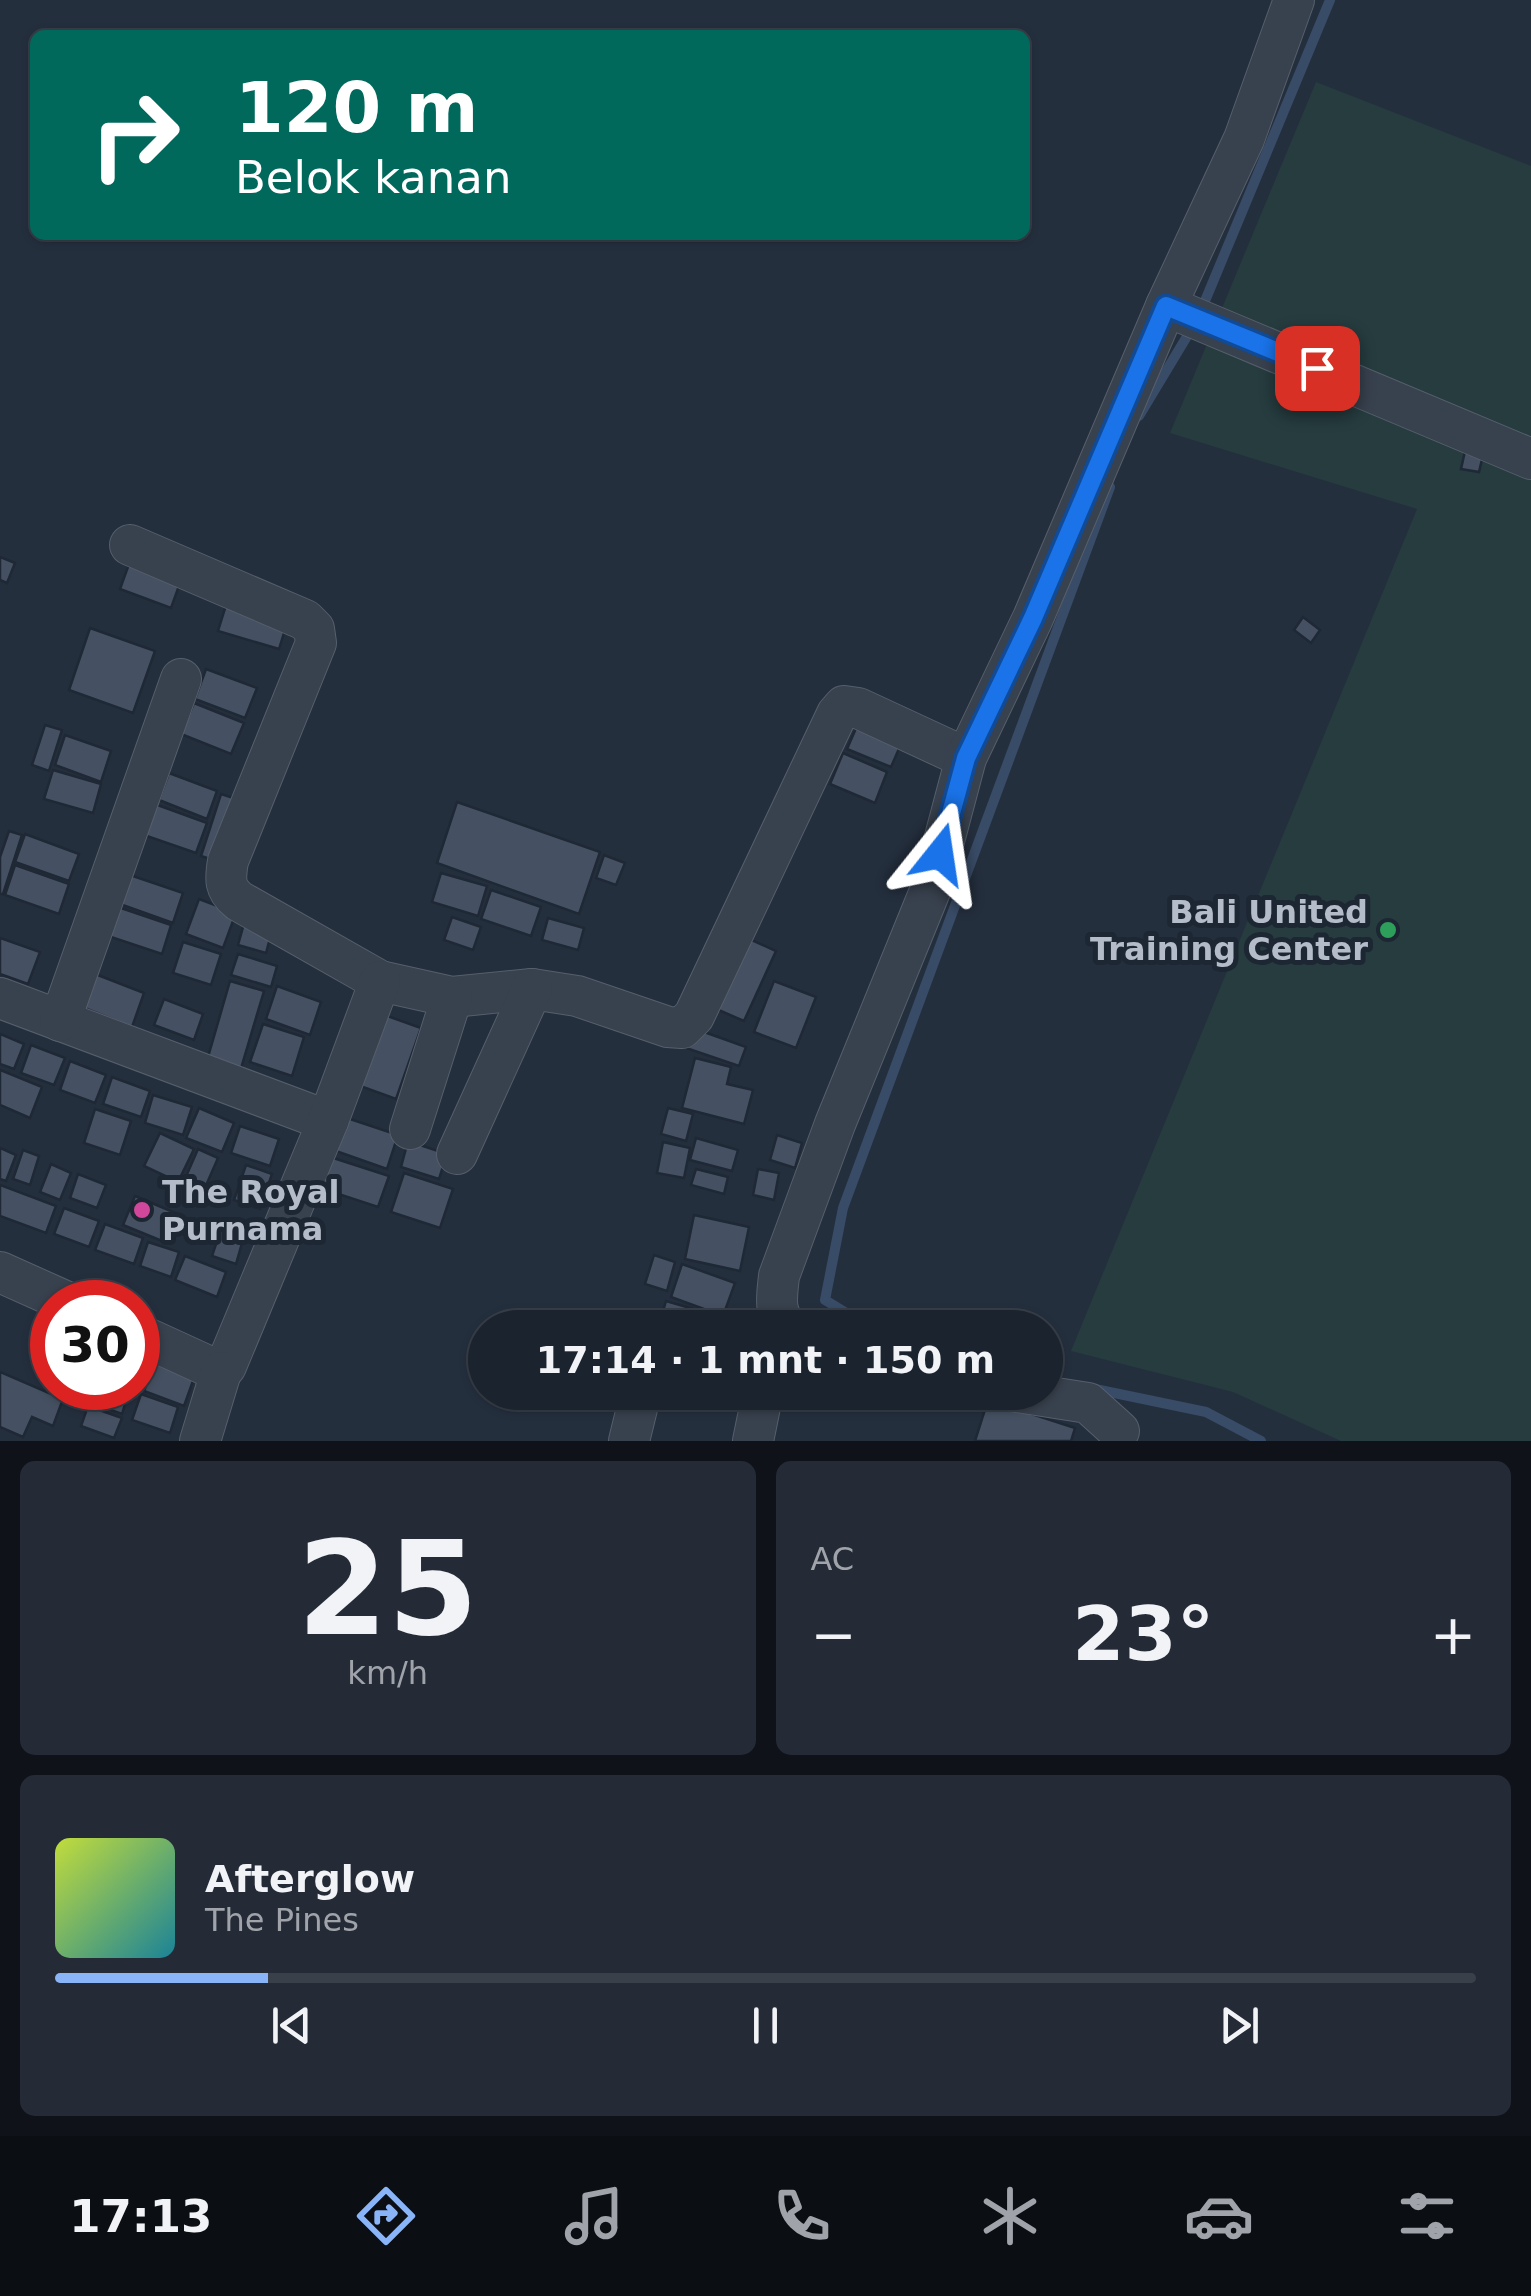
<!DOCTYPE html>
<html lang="id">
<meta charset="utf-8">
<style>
:root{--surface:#1b232e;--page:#242b36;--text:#f1f3f6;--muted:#a0a4aa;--line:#39404a;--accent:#8ab4f8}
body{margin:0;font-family:"DejaVu Sans",sans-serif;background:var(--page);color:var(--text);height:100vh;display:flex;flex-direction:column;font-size:38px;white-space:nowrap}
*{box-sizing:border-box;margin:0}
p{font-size:32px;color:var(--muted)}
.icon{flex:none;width:55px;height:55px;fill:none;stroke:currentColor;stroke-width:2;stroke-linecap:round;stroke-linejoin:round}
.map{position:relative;height:1441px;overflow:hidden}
.drawer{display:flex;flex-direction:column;gap:20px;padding:20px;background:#0f1319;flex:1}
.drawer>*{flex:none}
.hud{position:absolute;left:30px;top:30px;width:1000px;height:210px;border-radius:15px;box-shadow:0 2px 8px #0004,0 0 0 2px var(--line);background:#00695c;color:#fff;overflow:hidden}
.speed{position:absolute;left:30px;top:1280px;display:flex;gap:20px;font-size:50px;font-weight:700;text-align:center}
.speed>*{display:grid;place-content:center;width:130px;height:130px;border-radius:50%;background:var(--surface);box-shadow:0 2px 8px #0004,0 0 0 2px var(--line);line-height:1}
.speed .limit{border:15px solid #d22;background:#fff;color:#111}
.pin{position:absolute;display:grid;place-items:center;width:85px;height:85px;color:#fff;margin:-42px;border-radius:20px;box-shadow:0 5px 15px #0006}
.me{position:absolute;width:110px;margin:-55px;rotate:15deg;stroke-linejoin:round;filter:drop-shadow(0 0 8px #0008)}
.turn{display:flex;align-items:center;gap:35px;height:210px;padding:0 40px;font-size:45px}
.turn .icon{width:130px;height:130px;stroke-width:2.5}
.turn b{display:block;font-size:70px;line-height:85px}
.big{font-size:75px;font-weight:800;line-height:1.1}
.drawer .tile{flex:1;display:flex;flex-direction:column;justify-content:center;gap:15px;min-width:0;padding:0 35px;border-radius:15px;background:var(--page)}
.drawer .dial{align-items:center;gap:0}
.dial b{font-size:130px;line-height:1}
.song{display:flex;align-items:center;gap:30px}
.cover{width:120px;height:120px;border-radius:15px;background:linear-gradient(135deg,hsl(70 70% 55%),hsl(190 70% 35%))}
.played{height:10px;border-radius:5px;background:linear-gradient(90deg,var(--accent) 15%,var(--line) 15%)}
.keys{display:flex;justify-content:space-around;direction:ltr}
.heat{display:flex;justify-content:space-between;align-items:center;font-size:55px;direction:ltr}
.drawer .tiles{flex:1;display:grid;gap:20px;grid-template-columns:1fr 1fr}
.tile:last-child{grid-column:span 2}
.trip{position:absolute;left:468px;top:1310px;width:595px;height:100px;border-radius:50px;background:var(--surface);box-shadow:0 2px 8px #0004,0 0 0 2px var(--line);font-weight:800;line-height:100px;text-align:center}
.menu{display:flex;height:160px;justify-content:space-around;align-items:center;background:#0b0e12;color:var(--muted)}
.menu .icon{width:70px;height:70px}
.menu .current{color:var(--accent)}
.menu b{font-size:45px;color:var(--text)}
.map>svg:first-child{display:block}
</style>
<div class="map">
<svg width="1531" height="1441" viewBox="0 0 1531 1441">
<rect width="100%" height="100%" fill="#242f3e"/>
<polygon fill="#263c3f" points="1316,82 1531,166 1531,1441 1341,1441 1233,1392 1071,1351 1417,509 1170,433"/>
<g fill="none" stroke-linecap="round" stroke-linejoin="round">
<g stroke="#394c67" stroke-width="10">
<polyline points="1200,313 1330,0"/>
<polyline points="1139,416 1192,328"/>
<polyline points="871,1328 825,1300 843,1208 1110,487"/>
<polyline points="1095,1389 1206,1412 1261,1441"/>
</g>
</g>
<g fill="#455162" stroke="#1f2835" stroke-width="2.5">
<polygon points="1465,451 1483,455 1479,472 1461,469"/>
<polygon points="0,557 15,563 7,583 0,580"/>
<polygon points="129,564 180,583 171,608 120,589"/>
<polygon points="227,602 288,620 279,649 218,631"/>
<polygon points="1303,617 1320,630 1311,643 1294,630"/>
<polygon points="90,628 155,651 133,713 69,690"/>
<polygon points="206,669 257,688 245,718 195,699"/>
<polygon points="194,703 244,723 231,754 181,734"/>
<polygon points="45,725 62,730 49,771 32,765"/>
<polygon points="857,726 901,744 891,767 847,749"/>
<polygon points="65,735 111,751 101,782 55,765"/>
<polygon points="843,753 887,772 875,803 830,784"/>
<polygon points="53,770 101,784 93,813 44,799"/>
<polygon points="169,773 217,791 207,819 159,800"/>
<polygon points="221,794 243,801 223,863 201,856"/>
<polygon points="457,802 600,852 579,914 437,863"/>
<polygon points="152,803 207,823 196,853 141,834"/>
<polygon points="9,831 22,835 3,894 0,894 0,857"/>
<polygon points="25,834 79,854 69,881 15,862"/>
<polygon points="604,855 625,863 616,885 596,878"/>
<polygon points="15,865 69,884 59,914 5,895"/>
<polygon points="441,873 487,886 478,916 432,902"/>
<polygon points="127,874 183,893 173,923 117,903"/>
<polygon points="491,890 541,907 531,936 481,919"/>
<polygon points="199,899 236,913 223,948 186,934"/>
<polygon points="118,907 171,925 162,954 108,936"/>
<polygon points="452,917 481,927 473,950 444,940"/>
<polygon points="548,918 584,928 578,950 542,940"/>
<polygon points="245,920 273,927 266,953 238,945"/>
<polygon points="745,937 776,951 744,1021 714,1008"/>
<polygon points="0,938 40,952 28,984 0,974"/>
<polygon points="183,942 221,954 211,985 173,973"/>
<polygon points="238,954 277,966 271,987 231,975"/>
<polygon points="90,972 144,993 132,1027 77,1005"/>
<polygon points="230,981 264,991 239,1075 206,1064"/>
<polygon points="774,981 816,997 796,1048 754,1032"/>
<polygon points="277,986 321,1002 310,1035 266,1019"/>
<polygon points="164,999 203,1014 194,1040 154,1025"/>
<polygon points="376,1012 421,1028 396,1099 352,1083"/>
<polygon points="263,1024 304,1037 292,1076 250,1062"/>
<polygon points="693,1028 746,1047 739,1066 686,1048"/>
<polygon points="0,1034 24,1044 14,1069 0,1064"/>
<polygon points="31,1045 65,1058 54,1085 21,1073"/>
<polygon points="695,1058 731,1067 727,1084 753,1090 744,1124 682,1108"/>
<polygon points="70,1061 106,1075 95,1103 60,1090"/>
<polygon points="0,1070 42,1087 30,1118 0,1105"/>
<polygon points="112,1077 150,1091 141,1117 103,1104"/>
<polygon points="153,1095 192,1107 183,1135 145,1123"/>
<polygon points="199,1108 234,1123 222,1152 186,1138"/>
<polygon points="668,1108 693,1114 686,1141 661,1134"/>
<polygon points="95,1109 131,1121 120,1155 84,1143"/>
<polygon points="344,1117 398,1135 387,1169 333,1150"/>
<polygon points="240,1126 279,1139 270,1166 231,1153"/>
<polygon points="160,1133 194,1149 178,1182 144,1166"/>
<polygon points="777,1135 802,1143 795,1168 770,1160"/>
<polygon points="696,1138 738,1150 732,1171 690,1160"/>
<polygon points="408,1141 447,1154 439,1179 401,1167"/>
<polygon points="663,1142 690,1148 684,1178 657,1173"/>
<polygon points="0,1148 16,1155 6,1181 0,1179"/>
<polygon points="198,1149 218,1158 204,1190 184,1181"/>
<polygon points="23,1150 39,1156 30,1185 13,1179"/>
<polygon points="324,1155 389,1176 378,1207 314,1186"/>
<polygon points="51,1164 71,1173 60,1200 40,1192"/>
<polygon points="246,1165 272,1174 260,1209 234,1200"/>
<polygon points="696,1169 728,1177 724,1194 691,1185"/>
<polygon points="758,1169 779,1173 774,1200 753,1195"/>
<polygon points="404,1173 453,1189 440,1228 391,1212"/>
<polygon points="78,1174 106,1185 97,1208 70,1198"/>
<polygon points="0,1185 56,1206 46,1233 0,1216"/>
<polygon points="135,1196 178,1214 167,1243 123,1225"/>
<polygon points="64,1208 99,1221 89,1247 54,1234"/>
<polygon points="694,1215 749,1227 740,1271 685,1259"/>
<polygon points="105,1224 143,1238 134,1264 95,1250"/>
<polygon points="221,1229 244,1236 236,1264 212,1256"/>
<polygon points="148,1242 179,1252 171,1277 140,1266"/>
<polygon points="654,1255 675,1262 667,1291 645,1284"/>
<polygon points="185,1256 226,1272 217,1297 175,1280"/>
<polygon points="682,1264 735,1283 723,1316 671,1297"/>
<polygon points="666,1301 718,1316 715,1328 658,1328"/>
<polygon points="155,1362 194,1378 184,1406 144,1391"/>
<polygon points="0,1372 63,1399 53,1426 32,1417 23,1437 0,1427"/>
<polygon points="97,1388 128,1394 122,1414 91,1403"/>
<polygon points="141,1394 178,1407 170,1433 132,1420"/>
<polygon points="988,1400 1075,1428 1071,1441 975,1441"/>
<polygon points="88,1406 122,1418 114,1438 81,1426"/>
</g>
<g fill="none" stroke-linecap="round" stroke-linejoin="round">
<g stroke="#565f6c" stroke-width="42">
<g id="minor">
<polyline points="1166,306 1531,459"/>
<path d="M130 545 305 620 314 629 316 643 228 861C225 879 224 889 239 901L380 981 452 997 532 989 577 996 668 1027 682 1028 694 1016 837 714 844 706 858 708 966 758"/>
<polyline points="0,998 328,1121"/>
<polyline points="60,1021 181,679"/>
<polyline points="410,1129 452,997"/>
<polyline points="457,1154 532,989"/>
<polyline points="0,1272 67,1302"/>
<path d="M788 1328C773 1312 777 1296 779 1276L835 1124 932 886 966 758 1033 618 1166 306 1244 139 1294 0"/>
<polyline points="138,1334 221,1372 226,1366 328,1121 380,981"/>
<polyline points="1017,1392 1088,1403 1119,1431"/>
<polyline points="200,1441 221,1372"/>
<polyline points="629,1441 641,1392"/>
<polyline points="753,1441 763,1392"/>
</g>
</g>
<use href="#minor" stroke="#38414e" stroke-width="40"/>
</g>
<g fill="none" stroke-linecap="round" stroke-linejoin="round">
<g stroke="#114b97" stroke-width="25">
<polyline id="route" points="940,854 966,758 1033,618 1166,306 1317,368"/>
</g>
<use href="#route" stroke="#1a73e8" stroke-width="18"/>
</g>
<circle fill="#2e9e5b" stroke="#1d2633" stroke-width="4" cx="1388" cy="930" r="10"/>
<circle fill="#d1479c" stroke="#1d2633" stroke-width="4" cx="142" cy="1210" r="10"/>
<g text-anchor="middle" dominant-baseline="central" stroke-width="10" stroke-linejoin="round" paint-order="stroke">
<g font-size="32" font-weight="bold" fill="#b4bcc9" stroke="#1d2633" text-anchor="end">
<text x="1368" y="912">Bali United<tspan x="1368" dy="37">Training Center</tspan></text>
<text x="162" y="1192" text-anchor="start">The Royal<tspan x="162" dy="37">Purnama</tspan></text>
</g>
</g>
</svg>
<div class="speed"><div class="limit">30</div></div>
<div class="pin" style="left:1317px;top:368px;background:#d93025"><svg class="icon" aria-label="arrive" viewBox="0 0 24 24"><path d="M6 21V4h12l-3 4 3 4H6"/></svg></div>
<svg class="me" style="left:940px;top:854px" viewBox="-20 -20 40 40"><path d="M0-17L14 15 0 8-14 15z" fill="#1a73e8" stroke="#fff" stroke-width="4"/></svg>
<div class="trip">17:14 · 1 mnt · 150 m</div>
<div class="hud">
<div class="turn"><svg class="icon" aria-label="right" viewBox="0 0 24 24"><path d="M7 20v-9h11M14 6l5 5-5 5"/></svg><div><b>120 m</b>Belok kanan</div></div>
</div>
</div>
<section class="drawer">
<div class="tiles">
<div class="tile dial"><b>25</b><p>km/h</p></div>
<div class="tile"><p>AC</p>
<div class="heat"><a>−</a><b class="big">23°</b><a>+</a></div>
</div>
<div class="tile">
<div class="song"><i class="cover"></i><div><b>Afterglow</b><p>The Pines</p></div></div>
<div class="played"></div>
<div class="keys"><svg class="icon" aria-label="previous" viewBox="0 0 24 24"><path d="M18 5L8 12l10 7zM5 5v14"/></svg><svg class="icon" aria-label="pause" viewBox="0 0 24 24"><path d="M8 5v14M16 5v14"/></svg><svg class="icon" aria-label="next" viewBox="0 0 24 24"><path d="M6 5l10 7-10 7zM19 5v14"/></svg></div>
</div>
</div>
</section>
<nav class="menu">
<b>17:13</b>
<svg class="icon current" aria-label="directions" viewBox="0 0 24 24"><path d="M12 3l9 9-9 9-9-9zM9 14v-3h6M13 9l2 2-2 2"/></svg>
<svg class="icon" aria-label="music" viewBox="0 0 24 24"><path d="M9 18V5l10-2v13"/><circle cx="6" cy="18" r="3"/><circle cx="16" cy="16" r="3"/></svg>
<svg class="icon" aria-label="phone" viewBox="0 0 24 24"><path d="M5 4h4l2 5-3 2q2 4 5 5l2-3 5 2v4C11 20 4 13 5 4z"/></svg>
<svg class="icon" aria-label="climate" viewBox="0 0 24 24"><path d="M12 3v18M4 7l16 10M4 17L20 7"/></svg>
<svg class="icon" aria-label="car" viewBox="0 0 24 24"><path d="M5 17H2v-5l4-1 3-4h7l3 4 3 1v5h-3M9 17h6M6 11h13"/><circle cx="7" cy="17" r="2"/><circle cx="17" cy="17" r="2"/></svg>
<svg class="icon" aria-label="filters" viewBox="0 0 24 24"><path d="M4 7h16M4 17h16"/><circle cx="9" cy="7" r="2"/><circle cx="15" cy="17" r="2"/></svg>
</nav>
